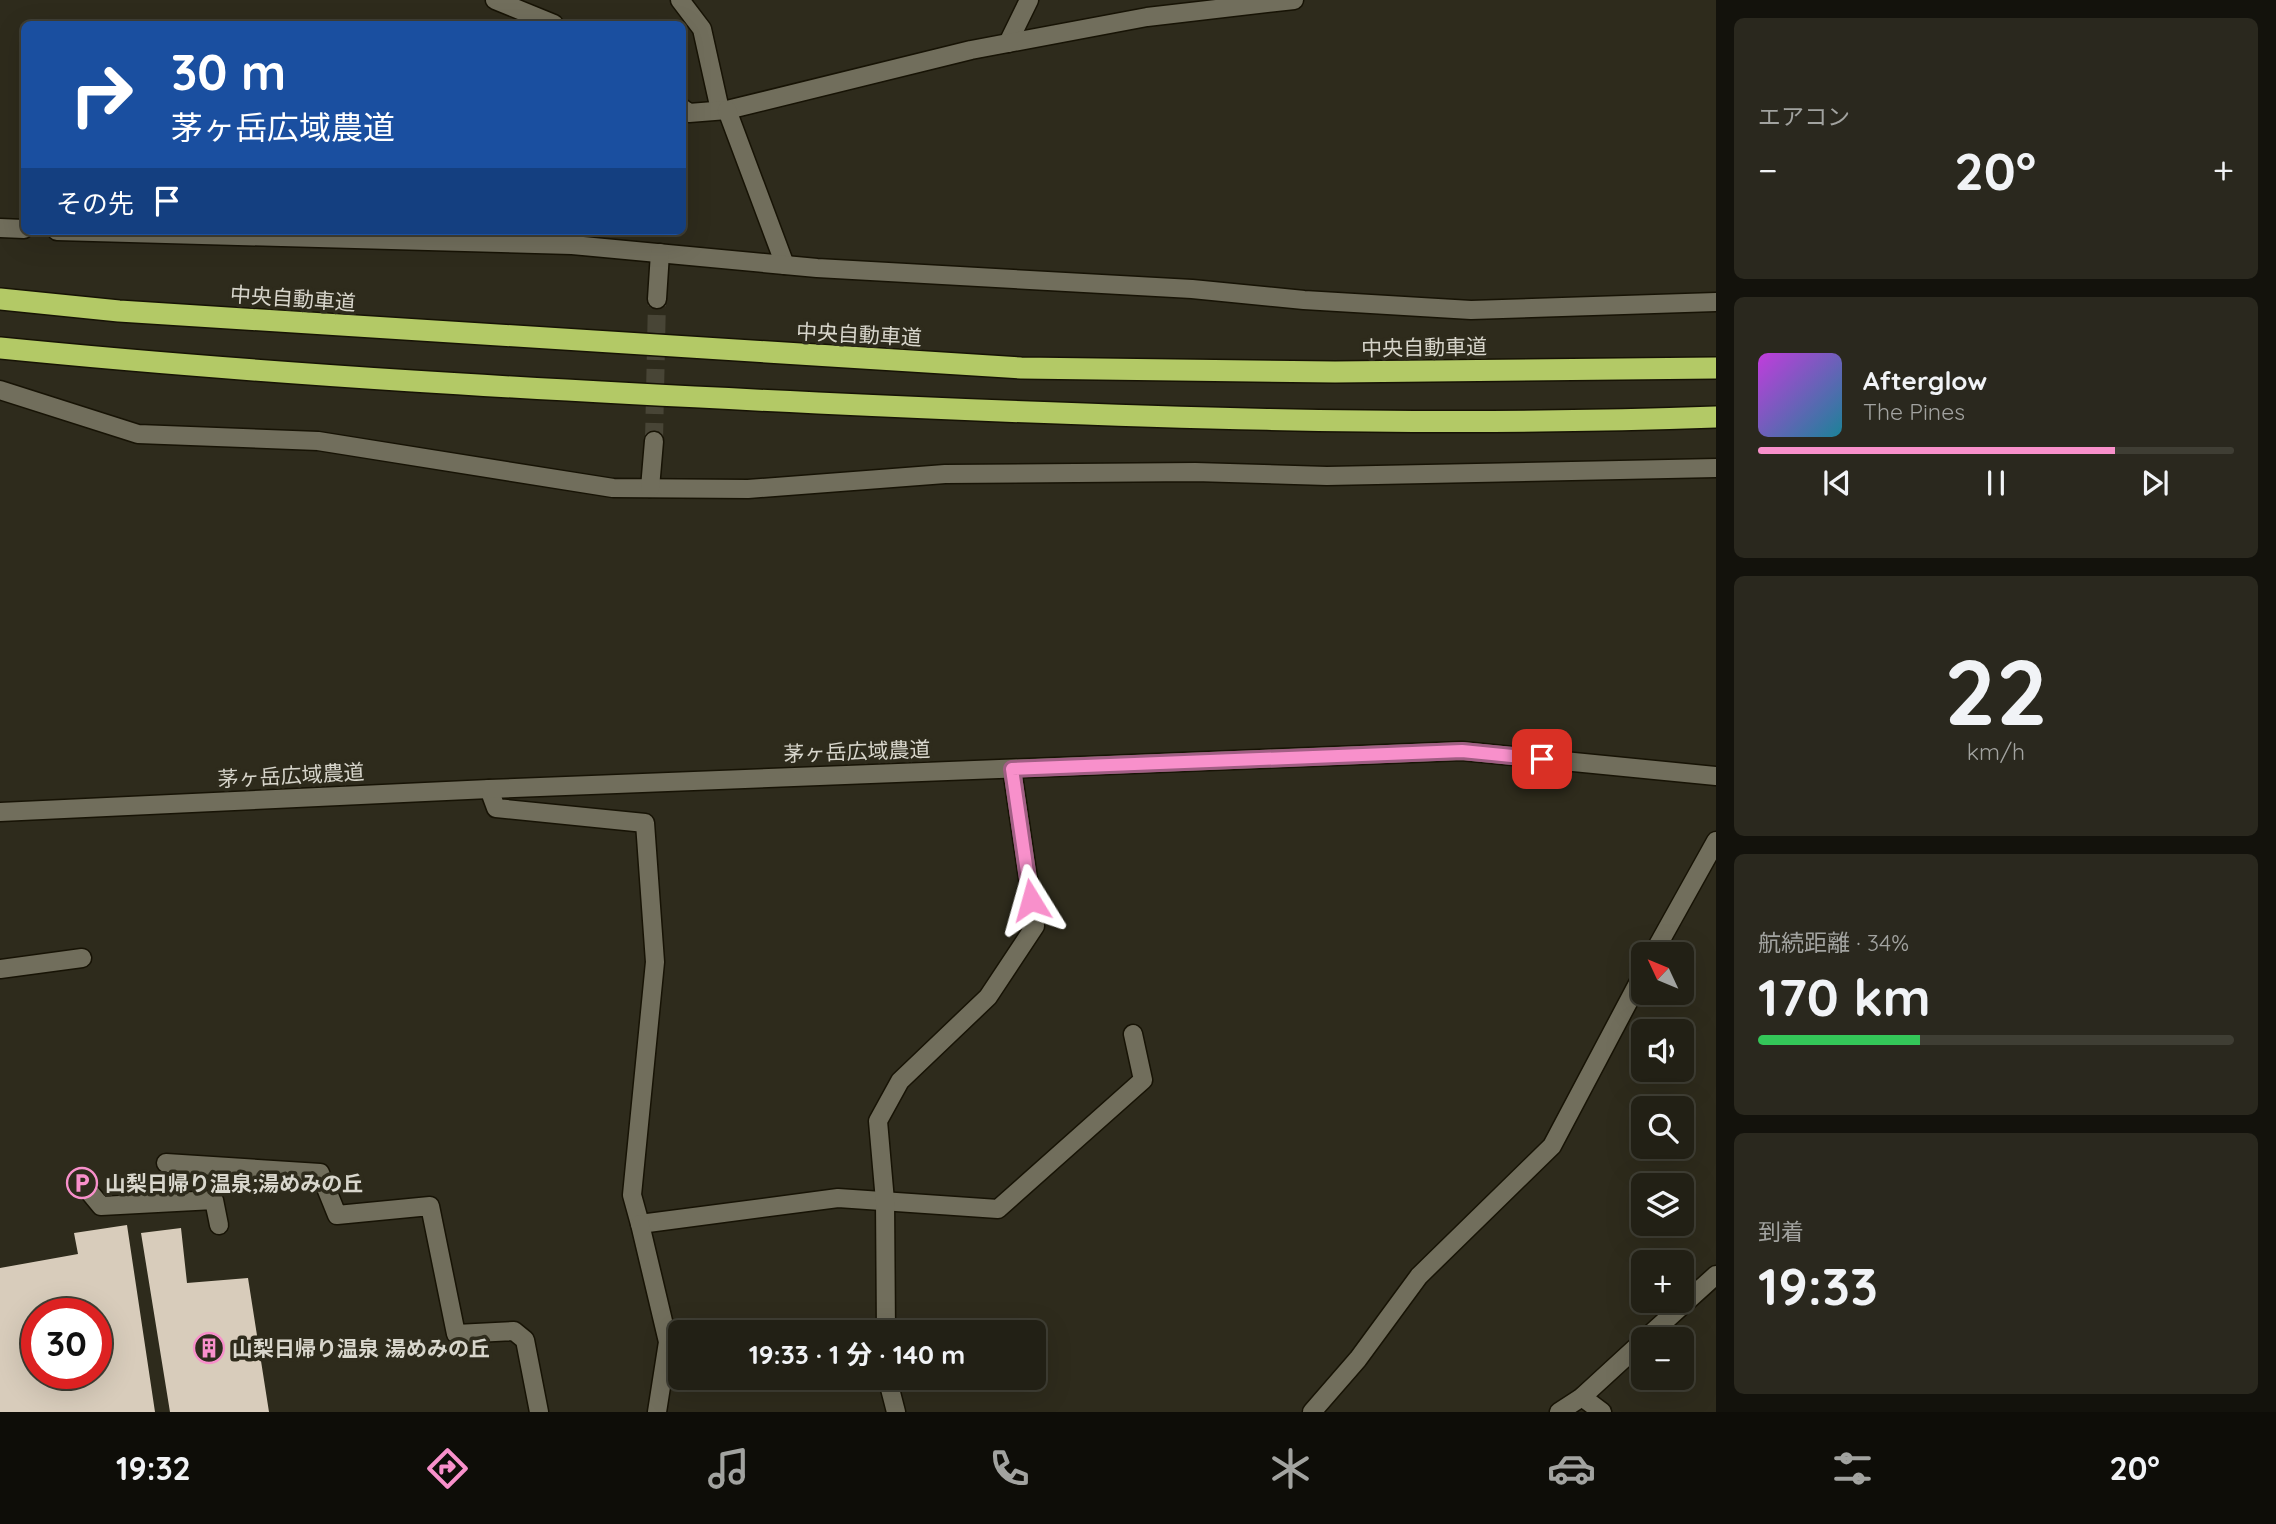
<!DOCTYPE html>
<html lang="ja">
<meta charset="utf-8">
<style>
:root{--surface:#222015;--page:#2a281e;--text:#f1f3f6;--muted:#a2a3a0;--line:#3f3e34;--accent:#f890cb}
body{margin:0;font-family:Quicksand,"Noto Sans JP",sans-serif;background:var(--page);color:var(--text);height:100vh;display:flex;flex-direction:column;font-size:26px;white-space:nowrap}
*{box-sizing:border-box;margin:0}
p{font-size:23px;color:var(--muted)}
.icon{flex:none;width:38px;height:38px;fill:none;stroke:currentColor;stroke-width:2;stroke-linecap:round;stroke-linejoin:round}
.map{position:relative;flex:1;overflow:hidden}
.side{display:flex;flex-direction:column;gap:18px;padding:18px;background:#13120c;width:560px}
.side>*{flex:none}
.guide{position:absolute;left:21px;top:21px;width:665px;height:214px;border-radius:10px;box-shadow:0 7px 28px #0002,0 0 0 2px var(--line);background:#1a4fa0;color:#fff;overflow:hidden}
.needle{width:46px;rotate:314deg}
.fabs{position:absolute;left:1631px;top:942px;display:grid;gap:14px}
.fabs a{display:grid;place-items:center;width:63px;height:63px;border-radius:10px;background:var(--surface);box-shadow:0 7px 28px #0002,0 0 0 2px var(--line);font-size:35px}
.speed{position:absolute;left:21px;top:1298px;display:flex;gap:14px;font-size:35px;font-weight:700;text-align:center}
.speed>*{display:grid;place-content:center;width:91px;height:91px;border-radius:50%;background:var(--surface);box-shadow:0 7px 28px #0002,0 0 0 2px var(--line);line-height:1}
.speed .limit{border:10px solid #d22;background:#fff;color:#111}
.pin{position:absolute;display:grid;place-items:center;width:60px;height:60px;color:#fff;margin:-30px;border-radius:14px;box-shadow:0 4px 10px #0006}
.me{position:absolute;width:77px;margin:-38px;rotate:352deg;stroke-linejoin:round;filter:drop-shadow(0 0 5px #0008)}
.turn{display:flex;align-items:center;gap:24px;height:147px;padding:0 35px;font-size:32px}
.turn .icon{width:91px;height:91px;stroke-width:2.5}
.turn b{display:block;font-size:49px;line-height:60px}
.then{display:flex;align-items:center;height:66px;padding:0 35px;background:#0003;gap:14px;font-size:26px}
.big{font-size:52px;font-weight:700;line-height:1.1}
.side .tile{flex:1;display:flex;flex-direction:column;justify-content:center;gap:10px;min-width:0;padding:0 24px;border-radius:10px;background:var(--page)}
.side .dial{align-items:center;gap:0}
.dial b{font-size:91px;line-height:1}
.song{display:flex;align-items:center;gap:21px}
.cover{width:84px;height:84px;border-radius:10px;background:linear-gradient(135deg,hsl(290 70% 55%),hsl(190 70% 35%))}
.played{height:7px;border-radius:4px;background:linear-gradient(90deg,var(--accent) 75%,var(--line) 75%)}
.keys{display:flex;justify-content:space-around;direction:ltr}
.heat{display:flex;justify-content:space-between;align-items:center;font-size:38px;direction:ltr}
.charge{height:10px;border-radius:5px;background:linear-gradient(90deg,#34c759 34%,var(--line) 0)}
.trip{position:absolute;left:668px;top:1320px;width:378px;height:70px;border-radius:10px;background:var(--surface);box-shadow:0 7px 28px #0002,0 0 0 2px var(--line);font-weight:700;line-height:70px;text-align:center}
.tabs{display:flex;height:112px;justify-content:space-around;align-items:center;background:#0e0d08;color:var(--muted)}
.tabs .icon{width:49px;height:49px}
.tabs .active{color:var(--accent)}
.tabs b{font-size:32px;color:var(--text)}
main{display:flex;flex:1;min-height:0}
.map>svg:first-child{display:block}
</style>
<main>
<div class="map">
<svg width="1716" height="1412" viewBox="0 0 1716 1412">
<rect width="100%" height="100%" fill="#2e2b1c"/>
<g fill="#d8ccbb" fill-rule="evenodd">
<path d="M127 1225 155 1412H0V1268L78 1254 74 1233ZM37 1314H96V1374H37Z"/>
<polygon points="181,1228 187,1283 248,1278 269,1412 170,1412 141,1233"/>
</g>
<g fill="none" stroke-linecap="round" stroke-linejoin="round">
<polyline stroke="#484536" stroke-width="18" stroke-dasharray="18 9" stroke-linecap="butt" points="654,441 657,299"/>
<g stroke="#171305" stroke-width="21">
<g id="minor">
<polyline points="495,0 554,24"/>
<polyline points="680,0 702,29 720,110"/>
<polyline points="1008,43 1029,0"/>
<polyline points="682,108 689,113 727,110 971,50 1147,17 1294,0"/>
<polyline points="727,110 785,265"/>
<polyline points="0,228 24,229"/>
<polyline points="57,231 572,245 817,268 1192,289 1304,300 1471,310 1716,302"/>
<polyline points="657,299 660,253"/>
<polyline points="0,390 138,434 318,441 613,488 748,489 945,474 1195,472 1327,476 1716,468"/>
<polyline points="650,488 654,441"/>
<polyline points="489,789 496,808 645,823 655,962 632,1195 640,1224 838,1198 998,1209 1143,1080 1133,1034"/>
<polyline points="0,812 489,789 1462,751 1716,776"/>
<polyline points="1653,954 1716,841"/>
<polyline points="0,969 82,958"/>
<polyline points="166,1163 320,1173 337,1215 430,1206 456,1334 514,1331 525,1340 539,1412"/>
<polyline points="82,1183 101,1206 214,1200 219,1225"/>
<polyline points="640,1224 668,1342 657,1412"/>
<polyline points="886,1332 885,1201 878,1121 900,1081 988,997 1035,926 1012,769"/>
<polyline points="1645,1339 1716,1275"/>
<polyline points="887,1377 896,1412"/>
<polyline points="1582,1397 1602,1412"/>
<polyline points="1312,1412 1358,1359 1419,1276 1552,1146 1643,974"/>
<polyline points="1559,1412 1582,1397 1643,1341"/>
</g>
</g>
<g stroke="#171305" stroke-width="24">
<g id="highway">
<polyline points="0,299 119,311 1021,368 1335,372 1716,368"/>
<path d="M0 348C272 375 545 390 818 403 1117 417 1417 428 1716 417"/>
</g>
</g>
<use href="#minor" stroke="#716e5c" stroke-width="18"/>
<use href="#highway" stroke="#b3c966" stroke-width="21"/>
</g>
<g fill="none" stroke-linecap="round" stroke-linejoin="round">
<g stroke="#a15e84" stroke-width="18">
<polyline id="route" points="1031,900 1012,769 1462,751 1542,759"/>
</g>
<use href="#route" stroke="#f890cb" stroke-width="12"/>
</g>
<defs>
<g id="parking-ring" transform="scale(1.575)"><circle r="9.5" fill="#2e2b1c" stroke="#f890cb" stroke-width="1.5"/><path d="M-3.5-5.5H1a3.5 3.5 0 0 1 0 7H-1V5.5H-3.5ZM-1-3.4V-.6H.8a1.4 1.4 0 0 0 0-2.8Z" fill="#f890cb"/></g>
<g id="building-ring" transform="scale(1.575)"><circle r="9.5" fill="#2e2b1c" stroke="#f890cb" stroke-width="1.5"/><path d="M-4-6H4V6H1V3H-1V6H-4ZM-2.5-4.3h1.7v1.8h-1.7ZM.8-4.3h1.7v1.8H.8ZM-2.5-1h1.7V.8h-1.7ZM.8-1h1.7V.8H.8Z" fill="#f890cb"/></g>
</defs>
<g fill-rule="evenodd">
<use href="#parking-ring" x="82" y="1183"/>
<use href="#building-ring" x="209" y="1348"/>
</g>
<g text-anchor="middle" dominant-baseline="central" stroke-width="7" stroke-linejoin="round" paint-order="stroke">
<g font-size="21" fill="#d8d6cc" stroke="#2e2b1c">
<text transform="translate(293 298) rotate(4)">中央自動車道</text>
<text transform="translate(859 334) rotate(3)">中央自動車道</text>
<text transform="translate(1424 347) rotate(-1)">中央自動車道</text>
<text transform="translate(857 751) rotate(-2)">茅ヶ岳広域農道</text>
<text transform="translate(291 775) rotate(-3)">茅ヶ岳広域農道</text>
</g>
<g font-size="21" font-weight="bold" fill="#d8d6cc" stroke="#2e2b1c" text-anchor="start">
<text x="105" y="1183">山梨日帰り温泉;湯めみの丘</text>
<text x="232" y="1348">山梨日帰り温泉 湯めみの丘</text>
</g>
</g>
</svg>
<div class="fabs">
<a><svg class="needle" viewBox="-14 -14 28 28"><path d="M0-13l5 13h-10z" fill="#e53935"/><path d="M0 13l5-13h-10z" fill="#a2a3a0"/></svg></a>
<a><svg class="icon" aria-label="sound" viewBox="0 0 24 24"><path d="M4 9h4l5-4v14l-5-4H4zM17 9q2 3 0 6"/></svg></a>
<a><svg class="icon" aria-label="search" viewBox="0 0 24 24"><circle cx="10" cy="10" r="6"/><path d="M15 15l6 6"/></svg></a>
<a><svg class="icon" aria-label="layers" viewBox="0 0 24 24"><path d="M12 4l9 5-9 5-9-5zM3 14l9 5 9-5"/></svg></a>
<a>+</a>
<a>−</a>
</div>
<div class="speed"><div class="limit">30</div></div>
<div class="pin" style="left:1542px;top:759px;background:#d93025"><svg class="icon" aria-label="arrive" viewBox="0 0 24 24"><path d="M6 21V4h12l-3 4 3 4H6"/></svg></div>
<svg class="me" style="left:1031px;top:900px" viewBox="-20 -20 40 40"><path d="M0-17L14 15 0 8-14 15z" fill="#f890cb" stroke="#fff" stroke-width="4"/></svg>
<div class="trip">19:33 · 1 分 · 140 m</div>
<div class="guide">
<div class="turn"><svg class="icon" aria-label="right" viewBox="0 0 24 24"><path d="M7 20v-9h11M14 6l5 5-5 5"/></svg><div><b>30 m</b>茅ヶ岳広域農道</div></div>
<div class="then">その先<svg class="icon" aria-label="arrive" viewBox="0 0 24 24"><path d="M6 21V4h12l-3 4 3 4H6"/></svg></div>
</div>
</div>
<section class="side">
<div class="tile"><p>エアコン</p>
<div class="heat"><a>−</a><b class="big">20°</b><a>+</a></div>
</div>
<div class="tile">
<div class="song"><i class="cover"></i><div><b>Afterglow</b><p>The Pines</p></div></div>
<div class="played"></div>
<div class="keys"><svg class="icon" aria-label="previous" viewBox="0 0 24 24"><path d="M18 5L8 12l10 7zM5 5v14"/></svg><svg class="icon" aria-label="pause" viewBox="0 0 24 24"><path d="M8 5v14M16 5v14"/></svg><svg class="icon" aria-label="next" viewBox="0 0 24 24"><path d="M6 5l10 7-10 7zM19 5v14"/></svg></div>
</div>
<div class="tile dial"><b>22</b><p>km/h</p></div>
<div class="tile"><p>航続距離 · 34%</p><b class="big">170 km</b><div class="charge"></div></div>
<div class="tile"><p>到着</p><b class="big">19:33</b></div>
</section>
</main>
<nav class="tabs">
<b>19:32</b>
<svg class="icon active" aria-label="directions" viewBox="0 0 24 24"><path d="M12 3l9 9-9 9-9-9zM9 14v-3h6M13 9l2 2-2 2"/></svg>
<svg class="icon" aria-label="music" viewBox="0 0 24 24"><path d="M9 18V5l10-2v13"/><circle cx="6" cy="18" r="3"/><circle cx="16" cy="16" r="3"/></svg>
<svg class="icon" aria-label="phone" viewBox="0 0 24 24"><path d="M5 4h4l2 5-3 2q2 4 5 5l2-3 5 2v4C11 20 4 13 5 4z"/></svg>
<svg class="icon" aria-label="climate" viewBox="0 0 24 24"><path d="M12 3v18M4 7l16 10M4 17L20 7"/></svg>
<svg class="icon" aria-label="car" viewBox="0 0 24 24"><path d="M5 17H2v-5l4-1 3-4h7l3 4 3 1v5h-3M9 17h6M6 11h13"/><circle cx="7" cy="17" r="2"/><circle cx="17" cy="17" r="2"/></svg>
<svg class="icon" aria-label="filters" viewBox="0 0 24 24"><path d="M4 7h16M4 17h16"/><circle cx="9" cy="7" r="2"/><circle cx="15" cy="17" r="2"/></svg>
<b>20°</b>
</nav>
